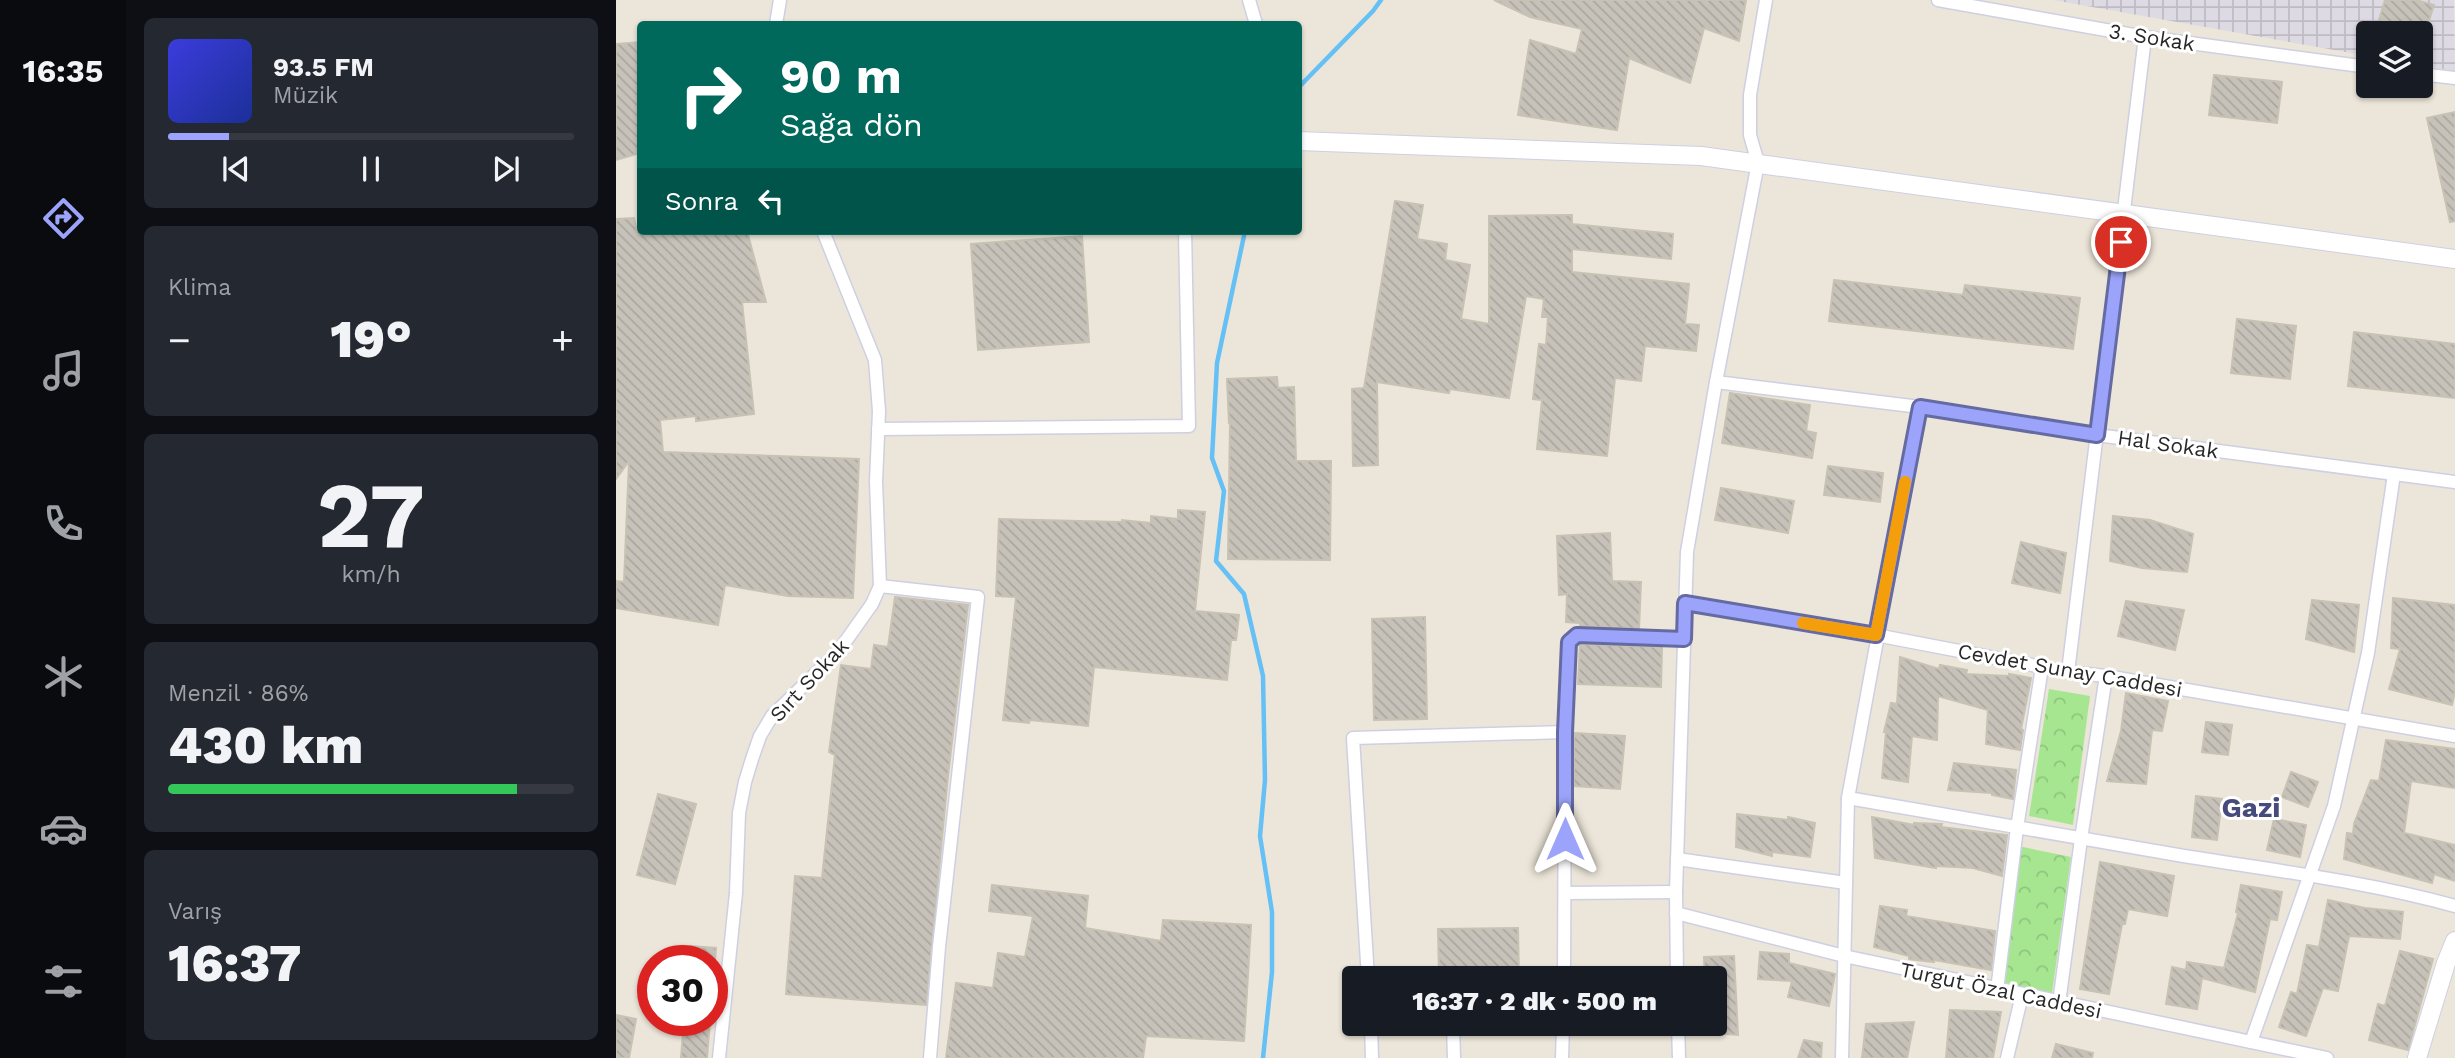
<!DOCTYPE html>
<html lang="tr">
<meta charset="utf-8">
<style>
:root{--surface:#171b24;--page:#242831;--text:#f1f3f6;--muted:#9ea1a6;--line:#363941;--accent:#9ba4fa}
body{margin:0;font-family:"Work Sans",sans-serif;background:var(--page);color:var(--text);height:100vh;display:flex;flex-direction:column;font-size:26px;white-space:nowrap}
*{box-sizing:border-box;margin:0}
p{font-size:23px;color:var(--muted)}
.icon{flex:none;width:38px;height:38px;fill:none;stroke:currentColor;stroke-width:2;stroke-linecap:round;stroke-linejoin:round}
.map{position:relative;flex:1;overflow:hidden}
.drawer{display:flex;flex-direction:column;gap:18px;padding:18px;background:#0d0f14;width:490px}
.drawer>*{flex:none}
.hud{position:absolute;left:21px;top:21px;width:665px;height:214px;border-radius:7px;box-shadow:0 2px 5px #0004;background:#00695c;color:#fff;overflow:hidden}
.buttons{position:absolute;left:1740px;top:21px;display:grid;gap:14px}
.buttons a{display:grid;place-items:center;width:77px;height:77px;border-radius:7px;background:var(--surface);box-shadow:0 2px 5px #0004;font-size:35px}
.speed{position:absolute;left:21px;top:945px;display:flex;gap:14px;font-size:35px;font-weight:700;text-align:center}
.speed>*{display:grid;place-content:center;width:91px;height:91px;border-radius:50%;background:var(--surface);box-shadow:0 2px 5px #0004;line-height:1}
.speed .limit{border:10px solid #d22;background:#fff;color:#111}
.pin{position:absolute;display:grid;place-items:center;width:60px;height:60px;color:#fff;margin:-30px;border:4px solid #fff;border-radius:50%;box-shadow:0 2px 7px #0007}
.me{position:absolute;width:77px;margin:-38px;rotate:0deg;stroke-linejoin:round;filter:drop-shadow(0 0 5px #0008)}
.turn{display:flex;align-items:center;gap:24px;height:147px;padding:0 28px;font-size:32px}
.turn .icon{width:91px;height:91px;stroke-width:2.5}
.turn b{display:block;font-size:49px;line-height:60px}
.then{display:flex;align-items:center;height:66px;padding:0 28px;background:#0003;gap:14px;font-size:26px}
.big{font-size:52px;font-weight:800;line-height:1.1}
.drawer .widget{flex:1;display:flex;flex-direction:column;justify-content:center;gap:10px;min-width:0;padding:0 24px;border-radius:10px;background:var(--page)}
.drawer .dial{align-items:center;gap:0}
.dial b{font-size:91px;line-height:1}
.song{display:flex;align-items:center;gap:21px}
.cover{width:84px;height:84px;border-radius:10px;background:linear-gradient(135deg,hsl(240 70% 55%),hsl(230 70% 35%))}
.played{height:7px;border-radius:4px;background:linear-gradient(90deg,var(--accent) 15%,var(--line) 15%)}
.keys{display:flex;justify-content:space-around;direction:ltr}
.heat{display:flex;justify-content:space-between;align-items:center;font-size:38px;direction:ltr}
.charge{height:10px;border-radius:5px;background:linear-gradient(90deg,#34c759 86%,var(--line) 0)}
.trip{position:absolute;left:726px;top:966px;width:385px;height:70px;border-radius:7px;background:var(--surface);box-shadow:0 2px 5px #0004;font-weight:800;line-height:70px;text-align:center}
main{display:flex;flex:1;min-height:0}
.tabs{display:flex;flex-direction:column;width:126px;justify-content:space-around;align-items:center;background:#090b0e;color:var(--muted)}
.tabs .icon{width:49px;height:49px}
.tabs .current{color:var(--accent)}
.tabs b{font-size:32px;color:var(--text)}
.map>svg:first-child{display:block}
</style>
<main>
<nav class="tabs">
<b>16:35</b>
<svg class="icon current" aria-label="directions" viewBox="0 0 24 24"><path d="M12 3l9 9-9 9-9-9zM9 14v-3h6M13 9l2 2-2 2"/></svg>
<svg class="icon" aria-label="music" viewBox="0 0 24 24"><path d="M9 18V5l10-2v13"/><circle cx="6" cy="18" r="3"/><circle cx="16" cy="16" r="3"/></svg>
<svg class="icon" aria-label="phone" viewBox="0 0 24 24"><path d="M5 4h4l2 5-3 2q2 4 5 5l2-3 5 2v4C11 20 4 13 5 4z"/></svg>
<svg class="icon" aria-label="climate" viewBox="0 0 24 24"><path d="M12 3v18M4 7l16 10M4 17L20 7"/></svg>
<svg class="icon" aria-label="car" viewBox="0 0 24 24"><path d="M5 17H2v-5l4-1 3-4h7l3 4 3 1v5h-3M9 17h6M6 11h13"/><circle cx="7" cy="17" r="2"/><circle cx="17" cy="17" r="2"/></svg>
<svg class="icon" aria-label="filters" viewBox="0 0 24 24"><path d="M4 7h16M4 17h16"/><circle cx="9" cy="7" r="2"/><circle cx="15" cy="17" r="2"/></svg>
</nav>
<section class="drawer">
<div class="widget">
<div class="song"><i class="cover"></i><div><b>93.5 FM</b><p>Müzik</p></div></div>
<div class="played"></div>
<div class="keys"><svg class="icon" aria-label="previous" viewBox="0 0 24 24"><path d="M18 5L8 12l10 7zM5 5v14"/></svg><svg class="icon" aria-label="pause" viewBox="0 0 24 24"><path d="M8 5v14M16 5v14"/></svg><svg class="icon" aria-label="next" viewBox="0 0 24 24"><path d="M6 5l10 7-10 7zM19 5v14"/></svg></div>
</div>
<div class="widget"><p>Klima</p>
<div class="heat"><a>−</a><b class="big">19°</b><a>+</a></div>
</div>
<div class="widget dial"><b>27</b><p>km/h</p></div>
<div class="widget"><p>Menzil · 86%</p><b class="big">430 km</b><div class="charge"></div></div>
<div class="widget"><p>Varış</p><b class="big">16:37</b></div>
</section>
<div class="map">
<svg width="1839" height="1058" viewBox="0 0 1839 1058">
<defs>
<pattern id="industrial-grid" width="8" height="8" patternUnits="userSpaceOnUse" patternTransform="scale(1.75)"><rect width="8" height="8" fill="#dedae3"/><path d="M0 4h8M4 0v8" fill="none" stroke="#bebbc3"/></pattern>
<pattern id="park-crowns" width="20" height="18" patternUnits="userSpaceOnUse" patternTransform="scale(1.75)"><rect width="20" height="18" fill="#a6e691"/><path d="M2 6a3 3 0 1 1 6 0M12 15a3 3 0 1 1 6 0" fill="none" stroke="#8fc57d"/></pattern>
<pattern id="building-back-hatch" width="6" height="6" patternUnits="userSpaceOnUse" patternTransform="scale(1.75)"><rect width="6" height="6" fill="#c7c2b9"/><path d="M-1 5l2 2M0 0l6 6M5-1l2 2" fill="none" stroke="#aba79f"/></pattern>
</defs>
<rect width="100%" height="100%" fill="#ece5d9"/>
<polygon fill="url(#industrial-grid)" points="1437,0 1838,0 1839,71 1804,65 1804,33 1752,33 1752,56"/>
<g fill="url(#park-crowns)">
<polygon points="1433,689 1474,696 1457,825 1413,816"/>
<polygon points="1402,846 1455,857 1436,993 1387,984"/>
</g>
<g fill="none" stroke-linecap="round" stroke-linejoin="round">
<g stroke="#65c0f5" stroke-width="4.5">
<polyline points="682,88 757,11 765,0"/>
<polyline points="629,231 601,363 596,458 608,491 600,561 628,594 647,676 649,780 644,836 656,912 656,972 647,1058"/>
</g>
</g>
<g fill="url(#building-back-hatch)" stroke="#c7c2b3" stroke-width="2">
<polygon points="878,0 1130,0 1123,41 1088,28 1074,83 1013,58 1001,130 902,115 914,40 960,54 966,29 914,17"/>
<polygon points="1769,0 1800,0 1818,5 1809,33 1759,33"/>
<polygon points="24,42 24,153 0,160 0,44"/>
<polygon points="1598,75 1666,82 1661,123 1593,115"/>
<polygon points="1839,112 1839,221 1834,222 1811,118"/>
<polygon points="779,201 807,205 801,239 831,244 829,260 854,265 845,319 873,324 873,216 956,215 956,224 1057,234 1055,259 956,249 956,272 1073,284 1069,324 1083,325 1080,351 1029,346 1025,381 999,378 991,456 921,449 926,400 917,399 923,344 930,345 932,317 926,317 928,299 910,296 893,398 834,389 833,393 761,382 762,465 737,466 736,389 748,388"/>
<polygon points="18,218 21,231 131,231 150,302 126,302 138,414 80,421 80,416 44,420 47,452 243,459 237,598 172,596 109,585 102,625 0,608 0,581 8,582 13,461 0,479 0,219"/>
<polygon points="466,236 473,342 362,350 355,244"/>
<polygon points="1218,280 1347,295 1349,285 1464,298 1457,349 1213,321"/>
<polygon points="1621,319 1680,326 1674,379 1615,373"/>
<polygon points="1738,332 1839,344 1839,398 1732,386"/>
<polygon points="661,377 662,388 678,387 680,461 715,461 714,560 612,559 614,423 613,423 611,379"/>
<polygon points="1114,393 1194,405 1190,431 1200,433 1196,458 1106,443"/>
<polygon points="1212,466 1267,473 1264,502 1208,495"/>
<polygon points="1105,488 1178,501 1172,533 1099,520"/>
<polygon points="562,510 589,512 579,611 623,615 620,640 615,640 611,680 478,667 472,726 414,720 413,723 387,720 400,597 380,596 383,519 506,522 506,520 535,523 535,516 562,519"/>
<polygon points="1497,516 1534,520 1577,534 1571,572 1526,568 1494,561"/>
<polygon points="994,533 996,581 1025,582 1023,629 964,626 964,623 950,622 951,594 943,595 941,536"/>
<polygon points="1405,542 1450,553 1444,593 1396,583"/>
<polygon points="279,597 352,605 332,776 310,1005 170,994 179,876 206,878 219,755 213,752 225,665 255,669 258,645 272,647"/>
<polygon points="1777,598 1839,605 1839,691 1836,705 1773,689 1784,649 1775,648"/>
<polygon points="1696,600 1743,605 1738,652 1690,639"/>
<polygon points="1510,601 1568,610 1559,650 1502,636"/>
<polygon points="809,617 811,719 758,720 756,619"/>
<polygon points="964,644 1046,647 1045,687 962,684"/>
<polygon points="1284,657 1323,669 1324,665 1351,670 1350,674 1393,676 1393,674 1415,678 1405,729 1407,730 1404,750 1370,744 1372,710 1322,696 1321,740 1296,736 1292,782 1266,778 1270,732 1268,732 1275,703 1281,704"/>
<polygon points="1510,693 1552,701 1546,731 1536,730 1530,784 1491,781 1505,731"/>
<polygon points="1590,722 1616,725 1612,755 1586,752"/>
<polygon points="958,733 1009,736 1004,789 958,786"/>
<polygon points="1770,740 1839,749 1839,788 1795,781 1788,833 1839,845 1839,881 1818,874 1816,883 1728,859 1731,833 1737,834 1738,824 1755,780 1763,781"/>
<polygon points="1338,763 1400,770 1397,799 1376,795 1376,793 1332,790"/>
<polygon points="1675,772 1702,782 1692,807 1666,797"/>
<polygon points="42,794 80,804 59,884 21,875"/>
<polygon points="1580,796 1606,799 1601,840 1576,837"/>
<polygon points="1121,814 1172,820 1172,817 1199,823 1194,857 1156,852 1156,856 1120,847"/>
<polygon points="1256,817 1298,825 1298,823 1326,824 1325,827 1391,835 1386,876 1357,868 1320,866 1320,868 1259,858"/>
<polygon points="1658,819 1690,825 1684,857 1651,850"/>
<polygon points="1484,862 1558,876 1551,916 1512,909 1509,924 1506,924 1493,994 1464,989"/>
<polygon points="376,885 472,896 469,928 545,941 547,920 635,925 628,1041 530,1036 527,1058 330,1058 340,983 377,988 382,953 409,957 417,916 373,911"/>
<polygon points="1625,885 1666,892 1661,920 1654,919 1639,992 1586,978 1581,1009 1550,1004 1556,967 1570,970 1571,962 1608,968 1622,913 1620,912"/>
<polygon points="1712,900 1749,908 1787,912 1784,939 1733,936 1722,991 1707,988 1690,1036 1663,1027 1675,992 1681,994 1691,945 1703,947"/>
<polygon points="1264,906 1291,910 1290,916 1379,931 1375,970 1318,960 1318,962 1293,959 1293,956 1258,947"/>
<polygon points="902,928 903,978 823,978 822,929"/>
<polygon points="74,946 100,948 99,961 72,961"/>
<polygon points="1784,951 1817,959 1792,1050 1753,1040 1762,1004 1769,1006"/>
<polygon points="1144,952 1173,954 1173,963 1219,974 1213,1006 1172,997 1176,981 1142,979"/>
<polygon points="1118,956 1122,1035 1099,1033 1099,978 1089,978 1088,957"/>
<polygon points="1334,1010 1385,1012 1377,1058 1330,1058"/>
<polygon points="0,1015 20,1019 13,1058 0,1058"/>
<polygon points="68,1020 94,1020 91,1058 65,1058"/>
<polygon points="1298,1022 1291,1058 1246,1058 1250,1024"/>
<polygon points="1188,1040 1206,1043 1205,1058 1182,1058"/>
<polygon points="1440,1044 1477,1053 1476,1058 1436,1058"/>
</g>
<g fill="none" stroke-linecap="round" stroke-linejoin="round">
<g stroke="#ced0e2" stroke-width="15">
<g id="street">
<polyline points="633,0 640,24"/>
<polyline points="1322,0 1529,37 1752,67"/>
<polyline points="160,24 164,0"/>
<polyline points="1804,74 1839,78"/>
<polyline points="1100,382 1304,407 1481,435 1839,482"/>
<polyline points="262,429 573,426 569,231"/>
<polyline points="264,586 362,597 323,947 314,1058"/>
<polyline points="1069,603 1260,635 1452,672 1490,676 1839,736"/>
<polyline points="1452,672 1529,37"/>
<path d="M1232 798C1342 818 1452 837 1562 855 1654 870 1749 881 1839 906"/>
<polyline points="1061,859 1230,883"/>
<polyline points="950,893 1060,892"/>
<polyline points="1060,913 1228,956 1711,1058"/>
<polyline points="752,978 737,738 949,732"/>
<polyline points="948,978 949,732 953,642 961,635 1068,639"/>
<polyline points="1061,978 1060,892 1071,552 1100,382 1142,163 1134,135 1134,95 1150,0"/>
<polyline points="1381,990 1401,828 1426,667"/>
<polyline points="1443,1003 1465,839 1490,676"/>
<polyline points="755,1024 756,1058"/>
<polyline points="837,1024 838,1058"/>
<polyline points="1062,1024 1063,1058"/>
<polyline points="1635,1042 1718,806 1752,653 1778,474"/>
<polyline points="103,1058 120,893 123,813 129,782 136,759 144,736 156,716 222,652 256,604 264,586 260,482 263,411 259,360 207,231"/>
<polyline points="946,1058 947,1024"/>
<polyline points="1226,1058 1232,798 1304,407"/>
<polyline points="1391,1058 1406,995"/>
</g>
</g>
<g stroke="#ced0e2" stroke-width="20">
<g id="secondary">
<polyline points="682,141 1085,156 1839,259"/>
<polyline points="1801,1058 1830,963 1839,941"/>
</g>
</g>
<use href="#street" stroke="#fff" stroke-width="12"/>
<use href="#secondary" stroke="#fff" stroke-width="18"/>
</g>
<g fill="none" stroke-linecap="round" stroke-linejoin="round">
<g stroke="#656ba2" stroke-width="18">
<polyline id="route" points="949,839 949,732 953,642 961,635 1068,639 1069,603 1260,635 1304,407 1481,435 1505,242"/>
</g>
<use href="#route" stroke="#9ba4fa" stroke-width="12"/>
<polyline stroke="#f59e0b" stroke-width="12" points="1187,623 1260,635 1289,482"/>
</g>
<g text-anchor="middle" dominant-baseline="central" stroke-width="6" stroke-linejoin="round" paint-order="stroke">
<g font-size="21" fill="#282828" stroke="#fff">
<text transform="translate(1536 37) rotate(9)">3. Sokak</text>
<text transform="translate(1552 444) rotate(8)">Hal Sokak</text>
<text transform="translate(1454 670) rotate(10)">Cevdet Sunay Caddesi</text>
<text transform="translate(193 680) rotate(-47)">Sırt Sokak</text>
<text transform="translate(1385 990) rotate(12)">Turgut Özal Caddesi</text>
</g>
<g font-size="28" font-weight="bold" fill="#464b7b" stroke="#fff">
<text x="1635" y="807">Gazi</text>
</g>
</g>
</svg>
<div class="buttons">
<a><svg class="icon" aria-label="layers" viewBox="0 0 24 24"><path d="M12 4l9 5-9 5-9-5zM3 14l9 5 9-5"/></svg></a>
</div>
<div class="speed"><div class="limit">30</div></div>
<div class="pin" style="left:1505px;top:242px;background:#d93025"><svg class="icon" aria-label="arrive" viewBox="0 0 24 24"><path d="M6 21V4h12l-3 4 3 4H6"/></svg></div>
<svg class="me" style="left:949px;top:839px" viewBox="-20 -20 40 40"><path d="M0-17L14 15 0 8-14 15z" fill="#9ba4fa" stroke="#fff" stroke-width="4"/></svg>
<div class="trip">16:37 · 2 dk · 500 m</div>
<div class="hud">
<div class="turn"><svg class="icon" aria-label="right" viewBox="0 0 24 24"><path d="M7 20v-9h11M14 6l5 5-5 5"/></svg><div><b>90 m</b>Sağa dön</div></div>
<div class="then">Sonra<svg class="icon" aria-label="left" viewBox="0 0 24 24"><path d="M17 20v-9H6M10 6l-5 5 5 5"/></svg></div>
</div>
</div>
</main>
